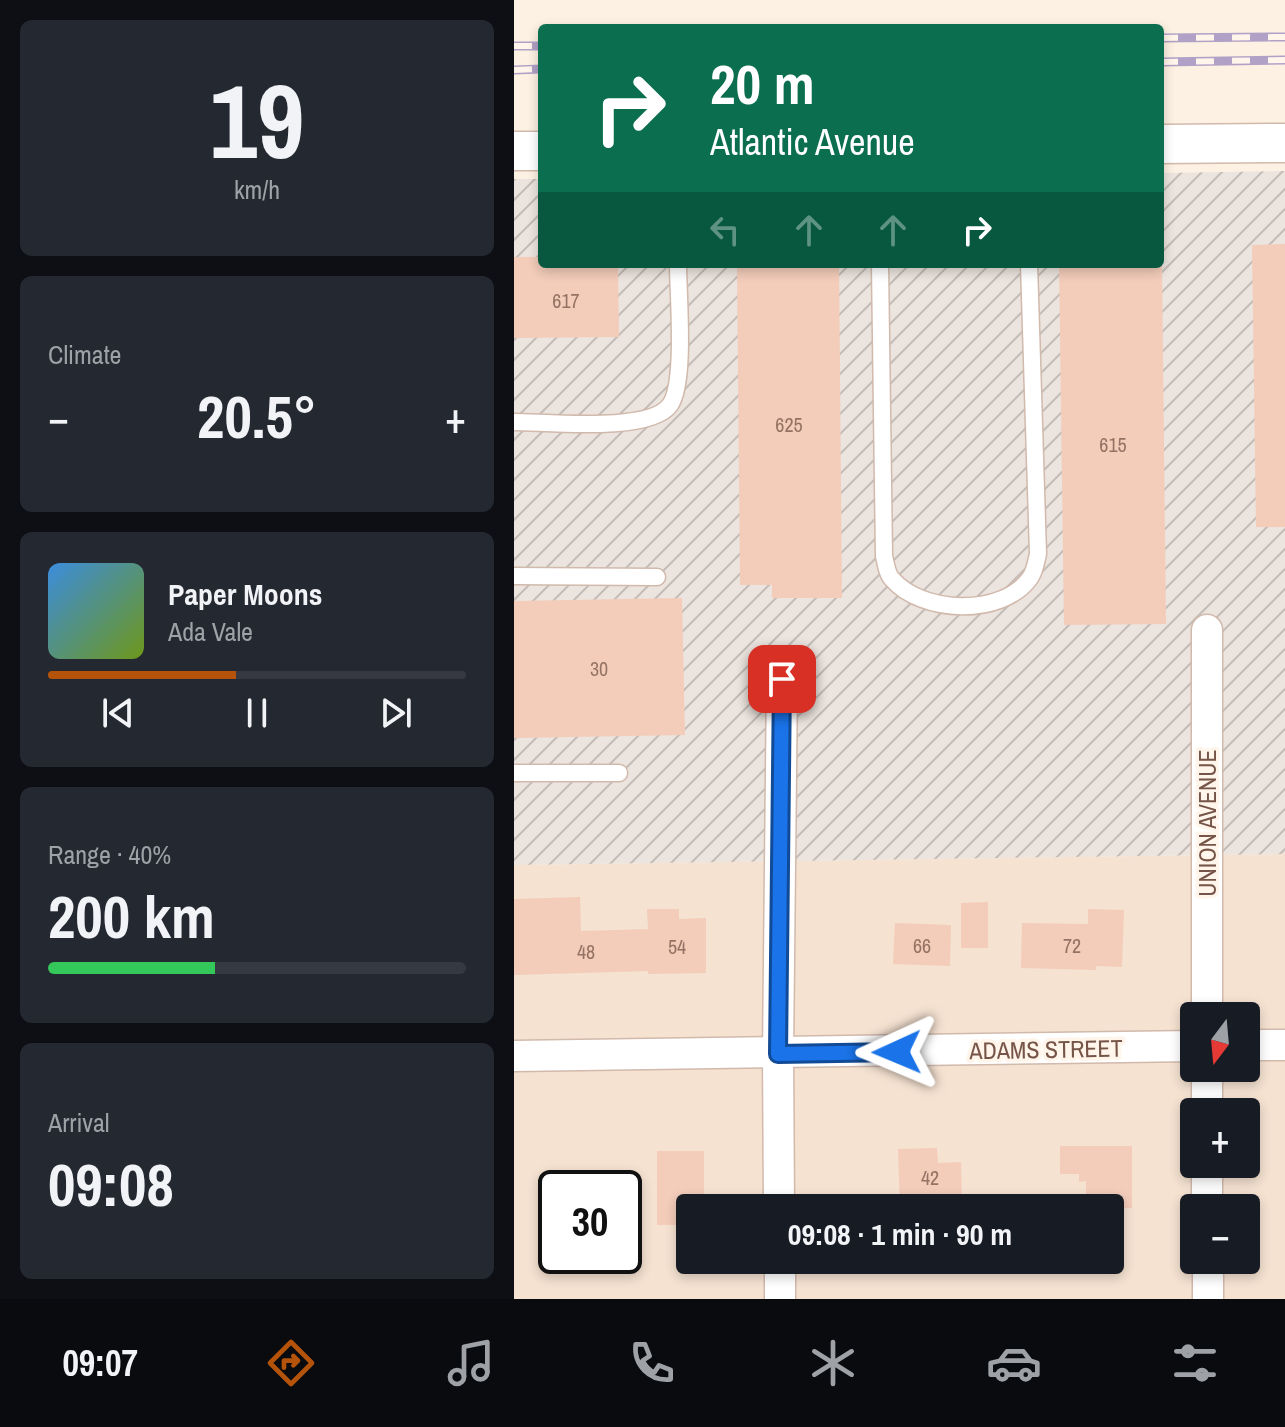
<!DOCTYPE html>
<meta charset="utf-8">
<style>
:root{--surface:#171b24;--page:#242831;--text:#f1f3f6;--muted:#9ea1a6;--line:#363941;--accent:#b45309}
body{margin:0;font-family:"Archivo Narrow",sans-serif;background:var(--page);color:var(--text);height:100vh;display:flex;flex-direction:column;font-size:30px;white-space:nowrap}
*{box-sizing:border-box;margin:0}
p{font-size:26px;color:var(--muted)}
.icon{flex:none;width:44px;height:44px;fill:none;stroke:currentColor;stroke-width:2;stroke-linecap:round;stroke-linejoin:round}
.map{position:relative;flex:1;overflow:hidden}
.drawer{display:flex;flex-direction:column;gap:20px;padding:20px;background:#0d0f14;width:514px}
.drawer>*{flex:none}
.guide{position:absolute;left:24px;top:24px;width:626px;height:244px;border-radius:8px;box-shadow:0 4px 12px #0003;background:#0b6e4f;color:#fff;overflow:hidden}
.needle{width:52px;rotate:196deg}
.controls{position:absolute;left:666px;top:1002px;display:grid;gap:16px}
.controls a{display:grid;place-items:center;width:80px;height:80px;border-radius:8px;background:var(--surface);box-shadow:0 4px 12px #0003;font-size:40px}
.speed{position:absolute;left:24px;top:1170px;display:flex;gap:16px;font-size:40px;font-weight:700;text-align:center}
.speed>*{display:grid;place-content:center;width:104px;height:104px;border-radius:50%;background:var(--surface);box-shadow:0 4px 12px #0003;line-height:1}
.speed .limit{border:4px solid #111;border-radius:12px;background:#fff;color:#111}
.pin{position:absolute;display:grid;place-items:center;width:68px;height:68px;color:#fff;margin:-34px;border-radius:16px;box-shadow:0 4px 12px #0006}
.me{position:absolute;width:88px;margin:-44px;rotate:269deg;stroke-linejoin:round;filter:drop-shadow(0 0 6px #0008)}
.turn{display:flex;align-items:center;gap:28px;height:168px;padding:0 40px;font-size:36px}
.turn .icon{width:104px;height:104px;stroke-width:2.5}
.turn b{display:block;font-size:56px;line-height:68px}
.lanes{display:flex;align-items:center;height:76px;padding:0 40px;background:#0003;justify-content:center;gap:40px;direction:ltr}
.lanes .off{opacity:.35}
.big{font-size:60px;font-weight:800;line-height:1.1}
.drawer .tile{flex:1;display:flex;flex-direction:column;justify-content:center;gap:12px;min-width:0;padding:0 28px;border-radius:12px;background:var(--page)}
.drawer .dial{align-items:center;gap:0}
.dial b{font-size:104px;line-height:1}
.song{display:flex;align-items:center;gap:24px}
.cover{width:96px;height:96px;border-radius:12px;background:linear-gradient(135deg,hsl(210 70% 55%),hsl(80 70% 35%))}
.played{height:8px;border-radius:4px;background:linear-gradient(90deg,var(--accent) 45%,var(--line) 45%)}
.keys{display:flex;justify-content:space-around;direction:ltr}
.heat{display:flex;justify-content:space-between;align-items:center;font-size:44px;direction:ltr}
.charge{height:12px;border-radius:6px;background:linear-gradient(90deg,#34c759 40%,var(--line) 0)}
.trip{position:absolute;left:162px;top:1194px;width:448px;height:80px;border-radius:8px;background:var(--surface);box-shadow:0 4px 12px #0003;font-weight:800;line-height:80px;text-align:center}
.dock{display:flex;height:128px;justify-content:space-around;align-items:center;background:#090b0e;color:var(--muted)}
.dock .icon{width:56px;height:56px}
.dock .selected{color:var(--accent)}
.dock b{font-size:36px;color:var(--text)}
main{display:flex;flex:1;min-height:0}
.map>svg:first-child{display:block}
</style>
<main>
<section class="drawer">
<div class="tile dial"><b>19</b><p>km/h</p></div>
<div class="tile"><p>Climate</p>
<div class="heat"><a>−</a><b class="big">20.5°</b><a>+</a></div>
</div>
<div class="tile">
<div class="song"><i class="cover"></i><div><b>Paper Moons</b><p>Ada Vale</p></div></div>
<div class="played"></div>
<div class="keys"><svg class="icon" aria-label="previous" viewBox="0 0 24 24"><path d="M18 5L8 12l10 7zM5 5v14"/></svg><svg class="icon" aria-label="pause" viewBox="0 0 24 24"><path d="M8 5v14M16 5v14"/></svg><svg class="icon" aria-label="next" viewBox="0 0 24 24"><path d="M6 5l10 7-10 7zM19 5v14"/></svg></div>
</div>
<div class="tile"><p>Range · 40%</p><b class="big">200 km</b><div class="charge"></div></div>
<div class="tile"><p>Arrival</p><b class="big">09:08</b></div>
</section>
<div class="map">
<svg width="771" height="1299" viewBox="0 0 771 1299">
<defs>
<pattern id="industrial-furrows" width="10" height="10" patternUnits="userSpaceOnUse" patternTransform="scale(2)"><rect width="10" height="10" fill="#ece4de"/><path d="M-1 1l2-2M0 10L10 0M9 11l2-2" fill="none" stroke="#c4bcb6"/></pattern>
</defs>
<rect width="100%" height="100%" fill="#fdf1e3"/>
<path fill="#f5e2d1" fill-rule="evenodd" d="M771 854V1299H0V865ZM680 1016H732V1068H680ZM680 1112H732V1164H680ZM42 1188H110V1256H42ZM176 1208H596V1260H176ZM680 1208H732V1260H680Z"/>
<polygon fill="url(#industrial-furrows)" points="771,171 771,854 0,865 0,179 28,179 28,264 646,264 646,173"/>
<g fill="#f3ccba">
<polygon points="771,244 771,527 742,527 738,245"/>
<polygon points="0,257 28,257 28,264 104,264 105,337 0,338"/>
<polygon points="223,264 325,264 328,598 258,598 258,585 226,585"/>
<polygon points="545,264 648,264 652,624 550,625"/>
<polygon points="168,598 171,735 0,738 0,601"/>
<polygon points="66,897 67,931 134,929 133,909 165,909 165,919 192,918 192,973 134,974 134,971 0,975 0,899"/>
<polygon points="474,902 474,948 447,948 447,903"/>
<polygon points="574,909 610,910 608,967 582,966 582,970 507,968 508,923 574,924"/>
<polygon points="381,923 437,925 436,966 379,964"/>
<polygon points="546,1146 618,1146 618,1208 572,1208 572,1181 565,1182 565,1174 546,1174"/>
<polygon points="423,1148 424,1163 447,1162 448,1206 386,1208 384,1149"/>
<polygon points="143,1151 190,1151 190,1208 176,1208 176,1225 143,1225"/>
</g>
<g fill="none" stroke-linecap="round" stroke-linejoin="round">
<g stroke="#d1b9ac" stroke-width="19">
<g id="service">
<path d="M366 264 370 556C372 564 373 574 378 579 408 614 488 617 516 578 521 571 522 562 524 554L515 264"/>
<path d="M0 422C34 422 136 433 156 405 172 383 164 294 164 264"/>
<polyline points="0,576 143,577"/>
<polyline points="0,773 105,773"/>
</g>
</g>
<g stroke="#d1b9ac" stroke-width="33">
<g id="minor">
<polyline points="693,1016 693,630"/>
<polyline points="732,1045 771,1045"/>
<polyline points="0,1056 680,1046"/>
<polyline points="693,1068 693,1112"/>
<polyline points="693,1164 693,1208"/>
<polyline points="265,1208 264,1054 268,679"/>
<polyline points="266,1260 266,1299"/>
<polyline points="694,1260 694,1299"/>
</g>
</g>
<g stroke="#d1b9ac" stroke-width="41">
<g id="tertiary">
<polyline points="646,144 771,143"/>
<polyline points="0,151 28,151"/>
</g>
</g>
<use href="#service" stroke="#fff" stroke-width="16"/>
<use href="#minor" stroke="#fff" stroke-width="30"/>
<use href="#tertiary" stroke="#fff" stroke-width="38"/>
<g stroke="#b2a1c7" stroke-width="9">
<g id="rail">
<polyline points="646,38 771,37"/>
<polyline points="0,46 28,46"/>
<polyline points="646,62 771,60"/>
<polyline points="0,70 28,69"/>
</g>
</g>
<use href="#rail" stroke="#fff5ea" stroke-width="6" stroke-dasharray="18" stroke-linecap="butt"/>
</g>
<g fill="none" stroke-linecap="round" stroke-linejoin="round">
<g stroke="#114b97" stroke-width="20">
<polyline id="route" points="268,679 264,1054 383,1052"/>
</g>
<use href="#route" stroke="#1a73e8" stroke-width="14"/>
</g>
<g text-anchor="middle" dominant-baseline="central" stroke-width="7" stroke-linejoin="round" paint-order="stroke">
<g font-size="20" fill="#957364">
<text x="52" y="300">617</text>
<text x="275" y="424">625</text>
<text x="599" y="444">615</text>
<text x="85" y="668">30</text>
<text x="408" y="945">66</text>
<text x="558" y="945">72</text>
<text x="163" y="946">54</text>
<text x="72" y="951">48</text>
<text x="416" y="1177">42</text>
</g>
<g font-size="24" fill="#765548" stroke="#fff5ea">
<text transform="translate(693 823) rotate(-90)">UNION AVENUE</text>
<text transform="translate(532 1049) rotate(-1)">ADAMS STREET</text>
</g>
</g>
</svg>
<div class="controls">
<a><svg class="needle" viewBox="-14 -14 28 28"><path d="M0-13l5 13h-10z" fill="#e53935"/><path d="M0 13l5-13h-10z" fill="#9ea1a6"/></svg></a>
<a>+</a>
<a>−</a>
</div>
<div class="speed"><div class="limit">30</div></div>
<div class="pin" style="left:268px;top:679px;background:#d93025"><svg class="icon" aria-label="arrive" viewBox="0 0 24 24"><path d="M6 21V4h12l-3 4 3 4H6"/></svg></div>
<svg class="me" style="left:383px;top:1052px" viewBox="-20 -20 40 40"><path d="M0-17L14 15 0 8-14 15z" fill="#1a73e8" stroke="#fff" stroke-width="4"/></svg>
<div class="trip">09:08 · 1 min · 90 m</div>
<div class="guide">
<div class="turn"><svg class="icon" aria-label="right" viewBox="0 0 24 24"><path d="M7 20v-9h11M14 6l5 5-5 5"/></svg><div><b>20 m</b>Atlantic Avenue</div></div>
<div class="lanes"><svg class="icon off" aria-label="left" viewBox="0 0 24 24"><path d="M17 20v-9H6M10 6l-5 5 5 5"/></svg><svg class="icon off" aria-label="ahead" viewBox="0 0 24 24"><path d="M12 20V5M6 11l6-6 6 6"/></svg><svg class="icon off" aria-label="ahead" viewBox="0 0 24 24"><path d="M12 20V5M6 11l6-6 6 6"/></svg><svg class="icon" aria-label="right" viewBox="0 0 24 24"><path d="M7 20v-9h11M14 6l5 5-5 5"/></svg></div>
</div>
</div>
</main>
<nav class="dock">
<b>09:07</b>
<svg class="icon selected" aria-label="directions" viewBox="0 0 24 24"><path d="M12 3l9 9-9 9-9-9zM9 14v-3h6M13 9l2 2-2 2"/></svg>
<svg class="icon" aria-label="music" viewBox="0 0 24 24"><path d="M9 18V5l10-2v13"/><circle cx="6" cy="18" r="3"/><circle cx="16" cy="16" r="3"/></svg>
<svg class="icon" aria-label="phone" viewBox="0 0 24 24"><path d="M5 4h4l2 5-3 2q2 4 5 5l2-3 5 2v4C11 20 4 13 5 4z"/></svg>
<svg class="icon" aria-label="climate" viewBox="0 0 24 24"><path d="M12 3v18M4 7l16 10M4 17L20 7"/></svg>
<svg class="icon" aria-label="car" viewBox="0 0 24 24"><path d="M5 17H2v-5l4-1 3-4h7l3 4 3 1v5h-3M9 17h6M6 11h13"/><circle cx="7" cy="17" r="2"/><circle cx="17" cy="17" r="2"/></svg>
<svg class="icon" aria-label="filters" viewBox="0 0 24 24"><path d="M4 7h16M4 17h16"/><circle cx="9" cy="7" r="2"/><circle cx="15" cy="17" r="2"/></svg>
</nav>
